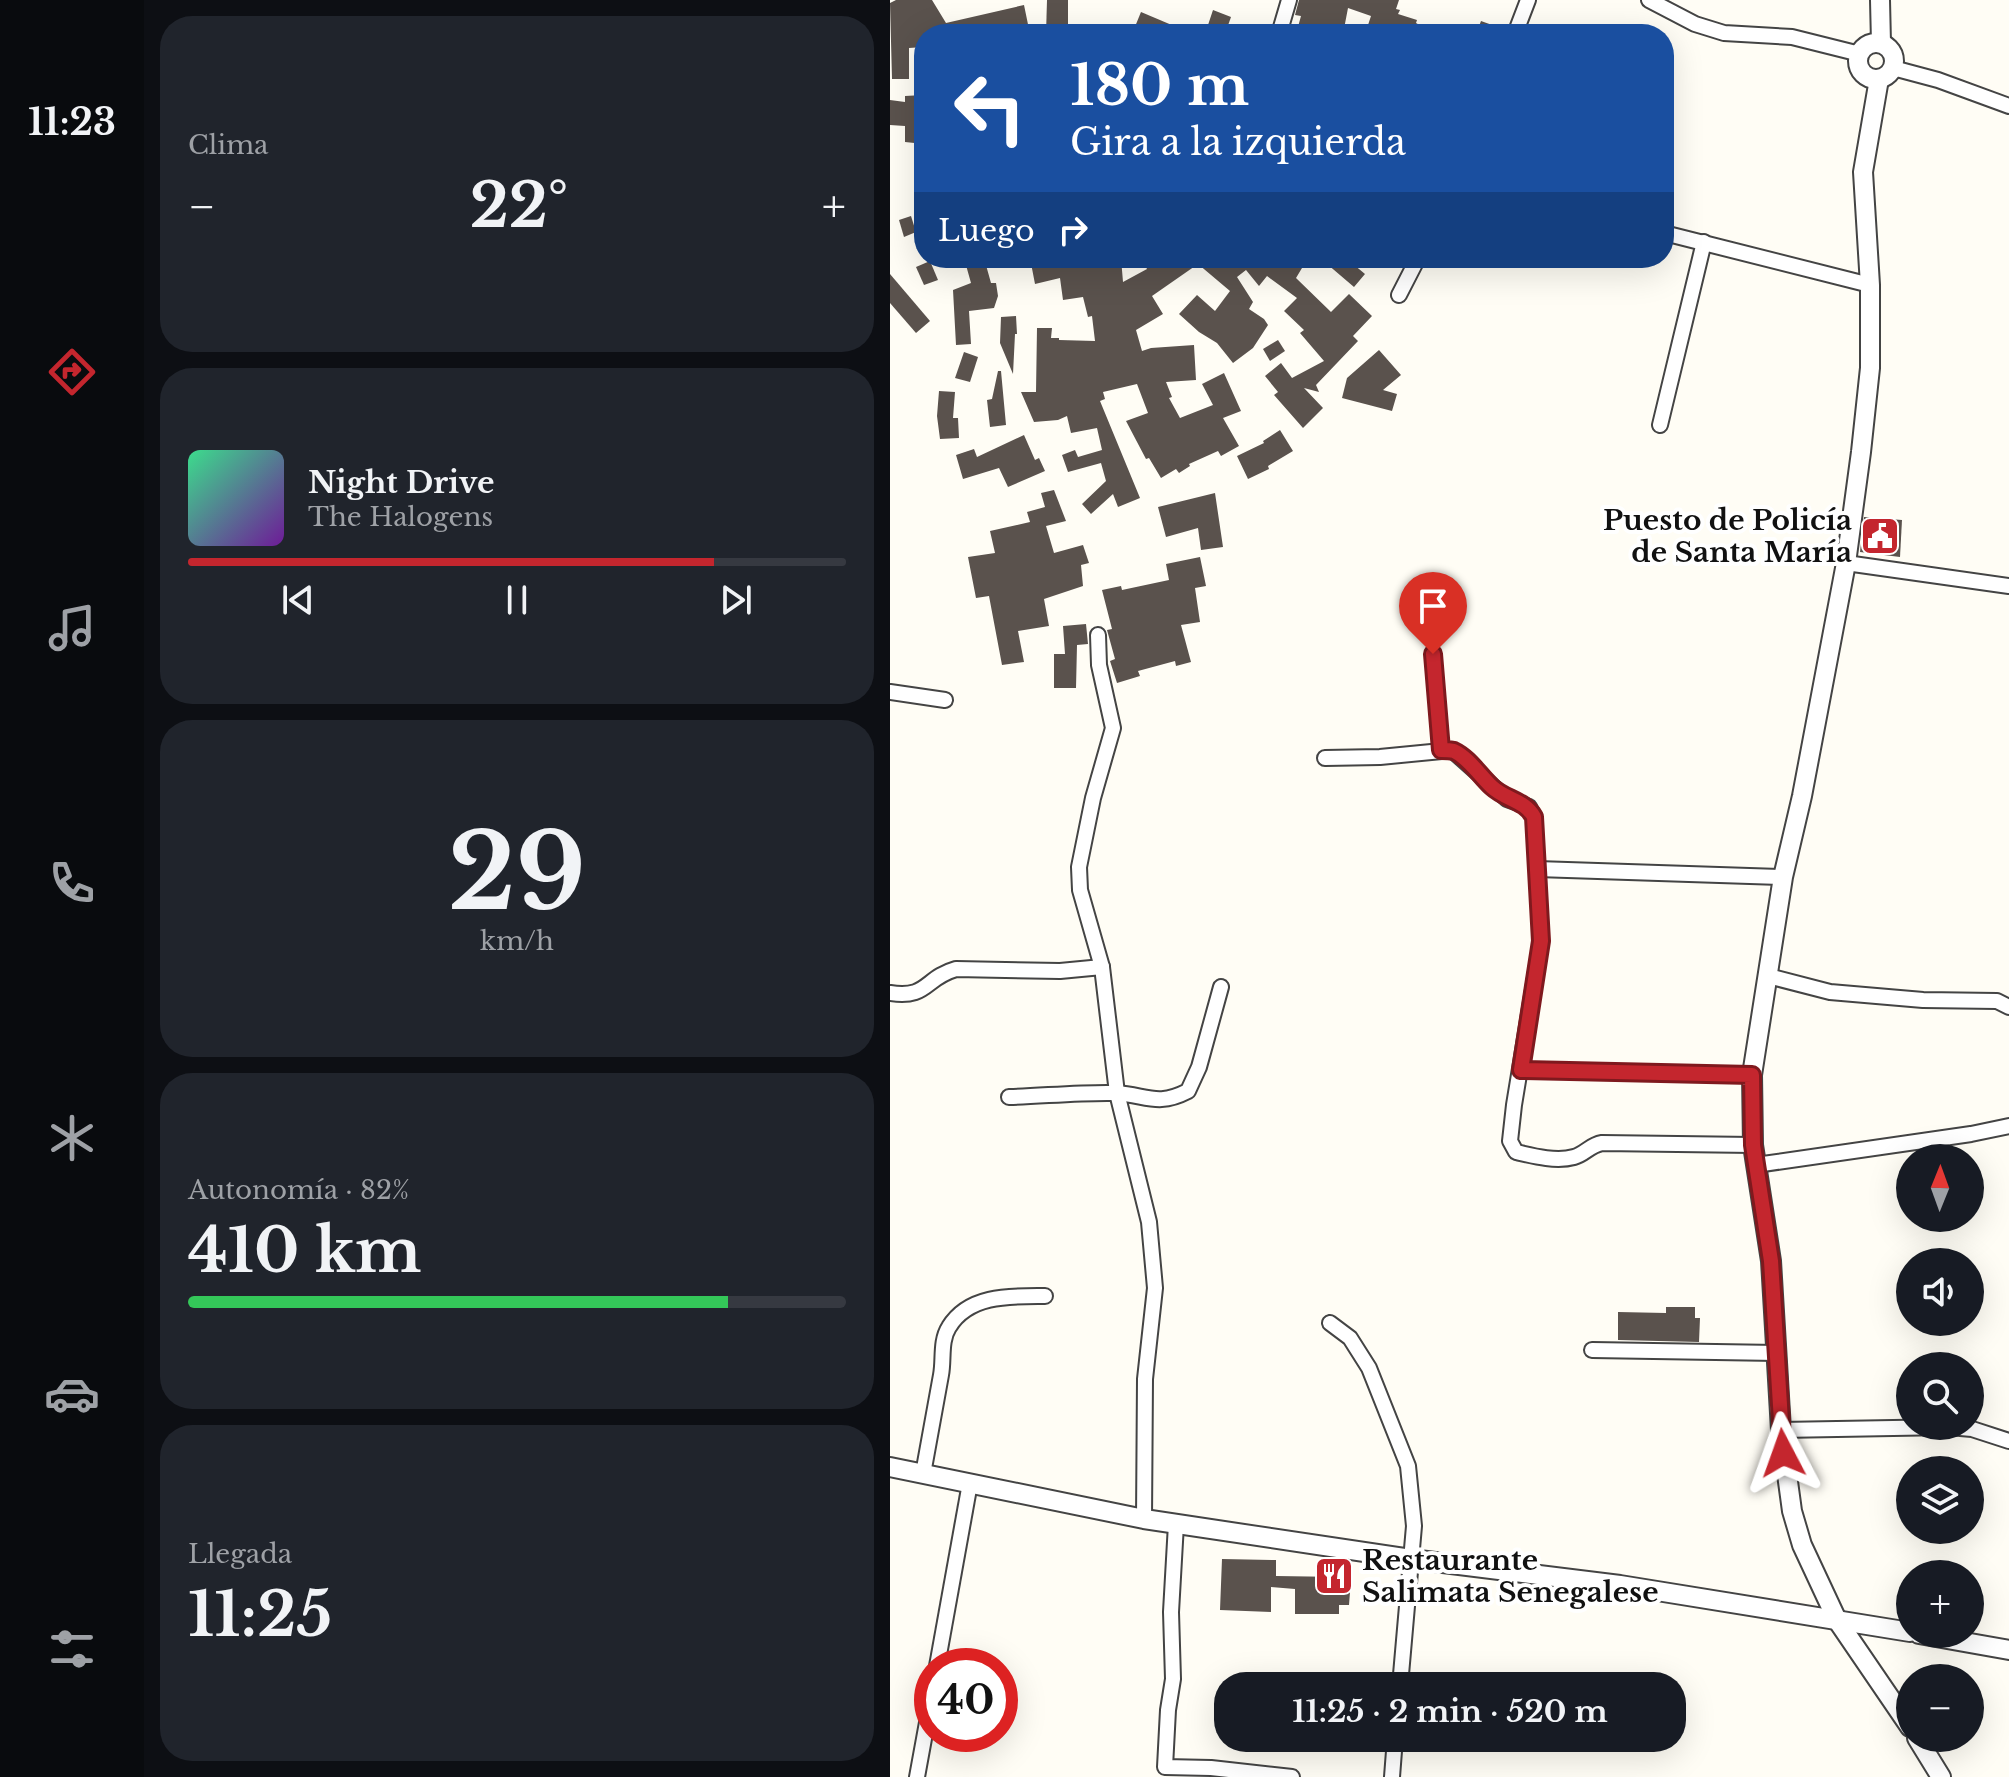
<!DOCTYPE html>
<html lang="es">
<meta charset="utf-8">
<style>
:root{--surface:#171b24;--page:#20242c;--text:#f1f3f6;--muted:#9ea1a6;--line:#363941;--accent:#c4262e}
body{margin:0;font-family:"Libre Baskerville",serif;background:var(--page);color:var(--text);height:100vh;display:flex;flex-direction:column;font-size:30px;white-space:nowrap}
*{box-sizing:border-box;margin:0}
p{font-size:26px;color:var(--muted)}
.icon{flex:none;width:44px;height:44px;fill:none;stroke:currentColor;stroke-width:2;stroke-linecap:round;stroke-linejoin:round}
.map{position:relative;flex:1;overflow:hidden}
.drawer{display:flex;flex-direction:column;gap:16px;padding:16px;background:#0d0f14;width:746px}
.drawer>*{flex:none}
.banner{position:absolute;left:24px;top:24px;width:760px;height:244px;border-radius:32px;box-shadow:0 8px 32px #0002;background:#1a4fa0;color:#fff;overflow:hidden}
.needle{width:52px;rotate:1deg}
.tools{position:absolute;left:1006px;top:1144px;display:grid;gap:16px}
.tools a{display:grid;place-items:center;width:88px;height:88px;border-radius:50%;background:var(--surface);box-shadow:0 8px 32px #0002;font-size:40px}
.speed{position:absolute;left:24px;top:1648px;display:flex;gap:16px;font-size:40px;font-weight:700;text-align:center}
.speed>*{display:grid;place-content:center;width:104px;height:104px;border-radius:50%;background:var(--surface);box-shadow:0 8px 32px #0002;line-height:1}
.speed .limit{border:12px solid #d22;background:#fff;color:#111}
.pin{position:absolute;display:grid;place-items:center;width:68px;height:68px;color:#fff;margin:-82px -34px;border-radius:50% 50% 50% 0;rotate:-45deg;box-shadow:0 0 8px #0007}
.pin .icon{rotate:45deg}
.me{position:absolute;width:88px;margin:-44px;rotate:356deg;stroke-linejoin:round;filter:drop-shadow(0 0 6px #0008)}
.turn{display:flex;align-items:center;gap:28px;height:168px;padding:0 24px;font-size:36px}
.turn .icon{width:104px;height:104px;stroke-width:2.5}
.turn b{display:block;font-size:56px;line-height:68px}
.then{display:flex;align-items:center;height:76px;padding:0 24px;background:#0003;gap:16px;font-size:30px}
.big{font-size:60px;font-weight:700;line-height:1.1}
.drawer .card{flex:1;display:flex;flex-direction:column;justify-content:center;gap:12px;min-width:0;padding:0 28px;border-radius:32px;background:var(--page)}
.drawer .dial{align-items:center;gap:0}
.dial b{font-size:104px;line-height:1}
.song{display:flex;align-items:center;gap:24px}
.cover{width:96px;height:96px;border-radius:12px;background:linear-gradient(135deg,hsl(150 70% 55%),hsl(280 70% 35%))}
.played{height:8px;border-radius:4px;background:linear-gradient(90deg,var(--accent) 80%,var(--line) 80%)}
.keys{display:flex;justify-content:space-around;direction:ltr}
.heat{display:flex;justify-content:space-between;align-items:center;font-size:44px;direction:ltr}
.charge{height:12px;border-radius:6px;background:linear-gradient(90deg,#34c759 82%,var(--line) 0)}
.trip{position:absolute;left:324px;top:1672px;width:472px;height:80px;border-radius:32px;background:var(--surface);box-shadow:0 8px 32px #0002;font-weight:700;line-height:80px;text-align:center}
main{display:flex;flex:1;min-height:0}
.menu{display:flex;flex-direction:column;width:144px;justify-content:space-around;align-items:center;background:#090b0e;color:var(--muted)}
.menu .icon{width:56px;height:56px}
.menu .selected{color:var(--accent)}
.menu b{font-size:36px;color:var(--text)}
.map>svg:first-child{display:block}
</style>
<main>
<nav class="menu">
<b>11:23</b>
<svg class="icon selected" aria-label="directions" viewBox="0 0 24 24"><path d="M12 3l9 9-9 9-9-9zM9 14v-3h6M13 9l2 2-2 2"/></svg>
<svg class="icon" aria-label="music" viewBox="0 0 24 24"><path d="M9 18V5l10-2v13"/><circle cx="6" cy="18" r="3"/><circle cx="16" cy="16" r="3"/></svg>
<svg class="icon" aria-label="phone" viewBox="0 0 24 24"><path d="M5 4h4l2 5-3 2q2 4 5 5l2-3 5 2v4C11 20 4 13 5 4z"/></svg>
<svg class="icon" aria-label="climate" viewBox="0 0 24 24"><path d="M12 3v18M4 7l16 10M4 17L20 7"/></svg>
<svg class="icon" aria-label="car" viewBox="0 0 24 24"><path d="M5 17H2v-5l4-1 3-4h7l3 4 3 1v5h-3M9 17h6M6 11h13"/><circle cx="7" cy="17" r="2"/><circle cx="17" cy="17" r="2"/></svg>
<svg class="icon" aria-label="filters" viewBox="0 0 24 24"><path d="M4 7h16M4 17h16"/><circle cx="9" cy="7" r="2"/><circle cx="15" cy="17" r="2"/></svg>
</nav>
<section class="drawer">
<div class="card"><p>Clima</p>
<div class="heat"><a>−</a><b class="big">22°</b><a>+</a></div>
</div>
<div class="card">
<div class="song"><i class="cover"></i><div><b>Night Drive</b><p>The Halogens</p></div></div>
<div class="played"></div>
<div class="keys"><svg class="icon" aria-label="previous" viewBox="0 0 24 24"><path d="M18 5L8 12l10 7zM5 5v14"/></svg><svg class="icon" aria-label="pause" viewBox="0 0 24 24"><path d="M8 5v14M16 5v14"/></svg><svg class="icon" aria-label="next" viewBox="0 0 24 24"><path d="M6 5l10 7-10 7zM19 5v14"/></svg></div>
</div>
<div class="card dial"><b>29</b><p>km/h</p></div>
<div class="card"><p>Autonomía · 82%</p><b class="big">410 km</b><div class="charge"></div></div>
<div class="card"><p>Llegada</p><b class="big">11:25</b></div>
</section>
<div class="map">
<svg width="1119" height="1777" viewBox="0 0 1119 1777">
<rect width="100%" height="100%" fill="#fffdf5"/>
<g fill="#5a524d">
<polygon points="6,0 42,0 56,23 134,5 140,34 125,34 123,25 92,31 93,34 33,34 34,47 19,48 19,79 2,79 0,3"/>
<polygon points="157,0 178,0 178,34 156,34"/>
<polygon points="409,0 509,0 506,9 510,10 508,14 527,20 526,23 545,34 475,34 481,16 458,8 453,34 406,34 411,16 405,15"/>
<polygon points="323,10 341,17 335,34 315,34"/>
<polygon points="251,12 303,34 242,34"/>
<polygon points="591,21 616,30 615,34 586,34"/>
<polygon points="33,95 34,144 15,142 15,126 0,125 0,100 15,102 15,96"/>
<polygon points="21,216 26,232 14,237 9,220"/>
<polygon points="74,258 94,258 101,283 106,283 108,296 104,308 79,311 81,344 66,345 63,290 81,283"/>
<polygon points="140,258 231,258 233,282 257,269 251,258 418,258 406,278 441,312 459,294 482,316 463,336 468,341 426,385 429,392 414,388 433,408 413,428 384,395 388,392 375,376 391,363 402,378 434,361 410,333 414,330 394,311 407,298 377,276 369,286 356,270 347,277 363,302 359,309 374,319 378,325 363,348 343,363 327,343 309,332 289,314 307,295 325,311 340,291 308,264 262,296 273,314 246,330 252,351 261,348 304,345 306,380 276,382 282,397 279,398 290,418 323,405 312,384 334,373 351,411 333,418 349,446 331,456 328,451 299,464 300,466 289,473 286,469 271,478 259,458 256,459 236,421 258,413 247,384 213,392 215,399 210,401 250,498 228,507 223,494 201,514 192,504 216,481 211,463 178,472 172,455 185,450 188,457 212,450 207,428 181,433 177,416 168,420 144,422 131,392 146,392 147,328 162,328 161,338 169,338 169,340 205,341 202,316 198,317 193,297 173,300 170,278 145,284"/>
<polygon points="430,258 467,258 463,264 475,274 464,287"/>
<polygon points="40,261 48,280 34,285 26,267"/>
<polygon points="0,274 40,321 26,333 0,303"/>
<polygon points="126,316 127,334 125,334 123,374 110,343 111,317"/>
<polygon points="388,340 395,351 380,361 373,349"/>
<polygon points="489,350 511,375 493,390 507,394 502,411 452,398 457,378"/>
<polygon points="74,352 88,357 80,382 65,378"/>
<polygon points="108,371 111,371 116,425 100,427 97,400 102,399"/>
<polygon points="49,391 65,392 63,418 68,418 69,438 50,439 47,416"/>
<polygon points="390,430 403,451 378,466 379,469 358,479 347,456 374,443 373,441"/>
<polygon points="134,435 145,460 149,458 155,471 118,487 109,468 73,479 66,455 84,449 87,457"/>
<polygon points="164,490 176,521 156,526 164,553 193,545 199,563 191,565 193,586 154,599 159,626 128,631 134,662 112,665 99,596 86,598 78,557 105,553 100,531 140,522 137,512 155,507 151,493"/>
<polygon points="325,493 333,547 311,550 308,528 276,537 268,507"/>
<polygon points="974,517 1012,520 1010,557 970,552"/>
<polygon points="310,557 316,586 305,588 310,622 291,625 301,662 286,666 285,661 248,671 250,676 227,683 220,661 225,659 217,630 222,629 212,590 231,586 232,590 279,580 276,564"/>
<polygon points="196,624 198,644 187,645 186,688 164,688 164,654 175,654 173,626"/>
<polygon points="776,1307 805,1307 805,1318 810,1318 809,1342 728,1340 728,1312 776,1313"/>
<polygon points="332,1559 386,1560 386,1576 452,1577 452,1591 460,1592 459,1605 449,1605 449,1614 405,1614 405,1589 381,1587 381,1612 330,1610"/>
</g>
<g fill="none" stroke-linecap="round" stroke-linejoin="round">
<g stroke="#444" stroke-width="18">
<g id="minor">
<polyline points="759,0 805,24 834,33 902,37 970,54"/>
<polyline points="389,34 399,0"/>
<polyline points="625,34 638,0"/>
<polyline points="1003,68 1048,80 1119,106"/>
<polyline points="774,233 980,285"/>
<polyline points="509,295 528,258"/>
<polyline points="770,425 814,242"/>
<polyline points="956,563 1119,586"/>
<polyline points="208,635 209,665 223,728 203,798 189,867 190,890 212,967 227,1093 259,1222 265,1288 255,1379 254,1519"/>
<polyline points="543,654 551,750"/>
<polyline points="0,692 55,700"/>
<path d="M435 758 490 757 562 750 617 799 639 807 644 817 651 941 624 1105 620 1141 626 1152C643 1156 666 1162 684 1157 695 1154 700 1145 712 1143L863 1145"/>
<polyline points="647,869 893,877"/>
<polyline points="878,976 940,992 1033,1000 1107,1001 1119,1007"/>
<path d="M0 993C38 999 34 978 66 969L170 971 212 967"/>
<polyline points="631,1070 862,1075"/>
<path d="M119 1097C154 1096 191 1092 226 1093 257 1095 267 1107 298 1091L309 1067 331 987"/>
<polyline points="866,1165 1081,1134 1119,1126"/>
<polyline points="440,1323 460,1338 479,1368 518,1466 524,1526 510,1686"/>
<polyline points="702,1350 887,1353"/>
<polyline points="891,1430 1059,1427 1082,1429 1119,1441"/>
<path d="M33 1474C39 1441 45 1408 51 1375 54 1360 50 1341 59 1327 79 1294 122 1296 155 1296"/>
<polyline points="286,1524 281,1612 283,1679 278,1710 275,1767 321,1768 402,1777"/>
<polyline points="47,1666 80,1483"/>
<polyline points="27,1777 42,1695"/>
<polyline points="502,1777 505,1738"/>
</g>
</g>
<g stroke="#444" stroke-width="22">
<g id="tertiary">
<polyline points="990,0 991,43"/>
<circle cx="986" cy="61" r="18"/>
<polyline points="989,79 973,172 980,285 980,368 971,452 956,563 912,796 893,877 862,1075 863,1145 881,1261 891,1430 902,1511 912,1545 947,1620 1020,1727"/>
<polyline points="0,1467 254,1519 521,1559 730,1585 1020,1632"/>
<polyline points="1029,1634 1119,1650"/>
<polyline points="1027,1738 1051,1777"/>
</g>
</g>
<use href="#minor" stroke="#fff" stroke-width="14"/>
<use href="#tertiary" stroke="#fff" stroke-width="18"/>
</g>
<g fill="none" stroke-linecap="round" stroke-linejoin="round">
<g stroke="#7f191e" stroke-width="20">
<path id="route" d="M543 654 551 750C555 750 560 750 564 751 579 758 590 776 602 787 616 800 635 800 644 817L651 941 631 1070 862 1075 863 1145 881 1261 893 1453"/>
</g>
<use href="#route" stroke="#c4262e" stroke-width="14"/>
</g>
<defs>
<g id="civic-square" transform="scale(2)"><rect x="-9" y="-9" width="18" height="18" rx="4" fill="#c4262e" stroke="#fff"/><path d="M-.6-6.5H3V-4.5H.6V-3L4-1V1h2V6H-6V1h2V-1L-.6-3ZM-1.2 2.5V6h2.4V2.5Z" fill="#fff"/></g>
<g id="restaurant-square" transform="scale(2)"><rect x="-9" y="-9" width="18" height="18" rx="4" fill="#c4262e" stroke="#fff"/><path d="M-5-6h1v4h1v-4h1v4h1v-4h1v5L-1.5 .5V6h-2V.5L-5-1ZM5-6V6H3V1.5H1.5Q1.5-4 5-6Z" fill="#fff"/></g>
</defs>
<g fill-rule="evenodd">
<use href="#civic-square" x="990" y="536"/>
<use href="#restaurant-square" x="444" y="1576"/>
</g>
<g text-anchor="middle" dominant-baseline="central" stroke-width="8" stroke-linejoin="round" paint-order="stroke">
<g font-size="28" font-weight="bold" fill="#111" stroke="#fff" text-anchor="end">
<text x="962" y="520">Puesto de Policía<tspan x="962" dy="32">de Santa María</tspan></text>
<text x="472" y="1560" text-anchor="start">Restaurante<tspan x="472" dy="32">Salimata Senegalese</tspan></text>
</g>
</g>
</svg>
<div class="tools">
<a><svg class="needle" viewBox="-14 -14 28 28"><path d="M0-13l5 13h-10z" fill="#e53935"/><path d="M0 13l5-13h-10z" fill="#9ea1a6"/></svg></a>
<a><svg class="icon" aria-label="sound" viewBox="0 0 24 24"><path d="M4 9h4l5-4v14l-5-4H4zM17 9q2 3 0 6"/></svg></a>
<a><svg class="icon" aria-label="search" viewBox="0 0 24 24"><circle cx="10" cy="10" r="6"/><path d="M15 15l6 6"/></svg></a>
<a><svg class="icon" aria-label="layers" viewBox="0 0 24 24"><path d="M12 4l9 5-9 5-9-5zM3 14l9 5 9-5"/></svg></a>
<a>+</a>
<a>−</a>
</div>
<div class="speed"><div class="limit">40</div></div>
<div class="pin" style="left:543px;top:654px;background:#d93025"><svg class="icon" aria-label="arrive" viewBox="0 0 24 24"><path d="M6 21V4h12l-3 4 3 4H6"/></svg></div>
<svg class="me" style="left:893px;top:1453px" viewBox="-20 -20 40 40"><path d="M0-17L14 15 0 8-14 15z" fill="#c4262e" stroke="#fff" stroke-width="4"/></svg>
<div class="trip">11:25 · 2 min · 520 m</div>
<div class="banner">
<div class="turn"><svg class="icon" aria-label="left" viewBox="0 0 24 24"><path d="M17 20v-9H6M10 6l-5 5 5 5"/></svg><div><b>180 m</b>Gira a la izquierda</div></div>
<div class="then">Luego<svg class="icon" aria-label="right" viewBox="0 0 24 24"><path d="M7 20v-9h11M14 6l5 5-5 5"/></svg></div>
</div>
</div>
</main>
